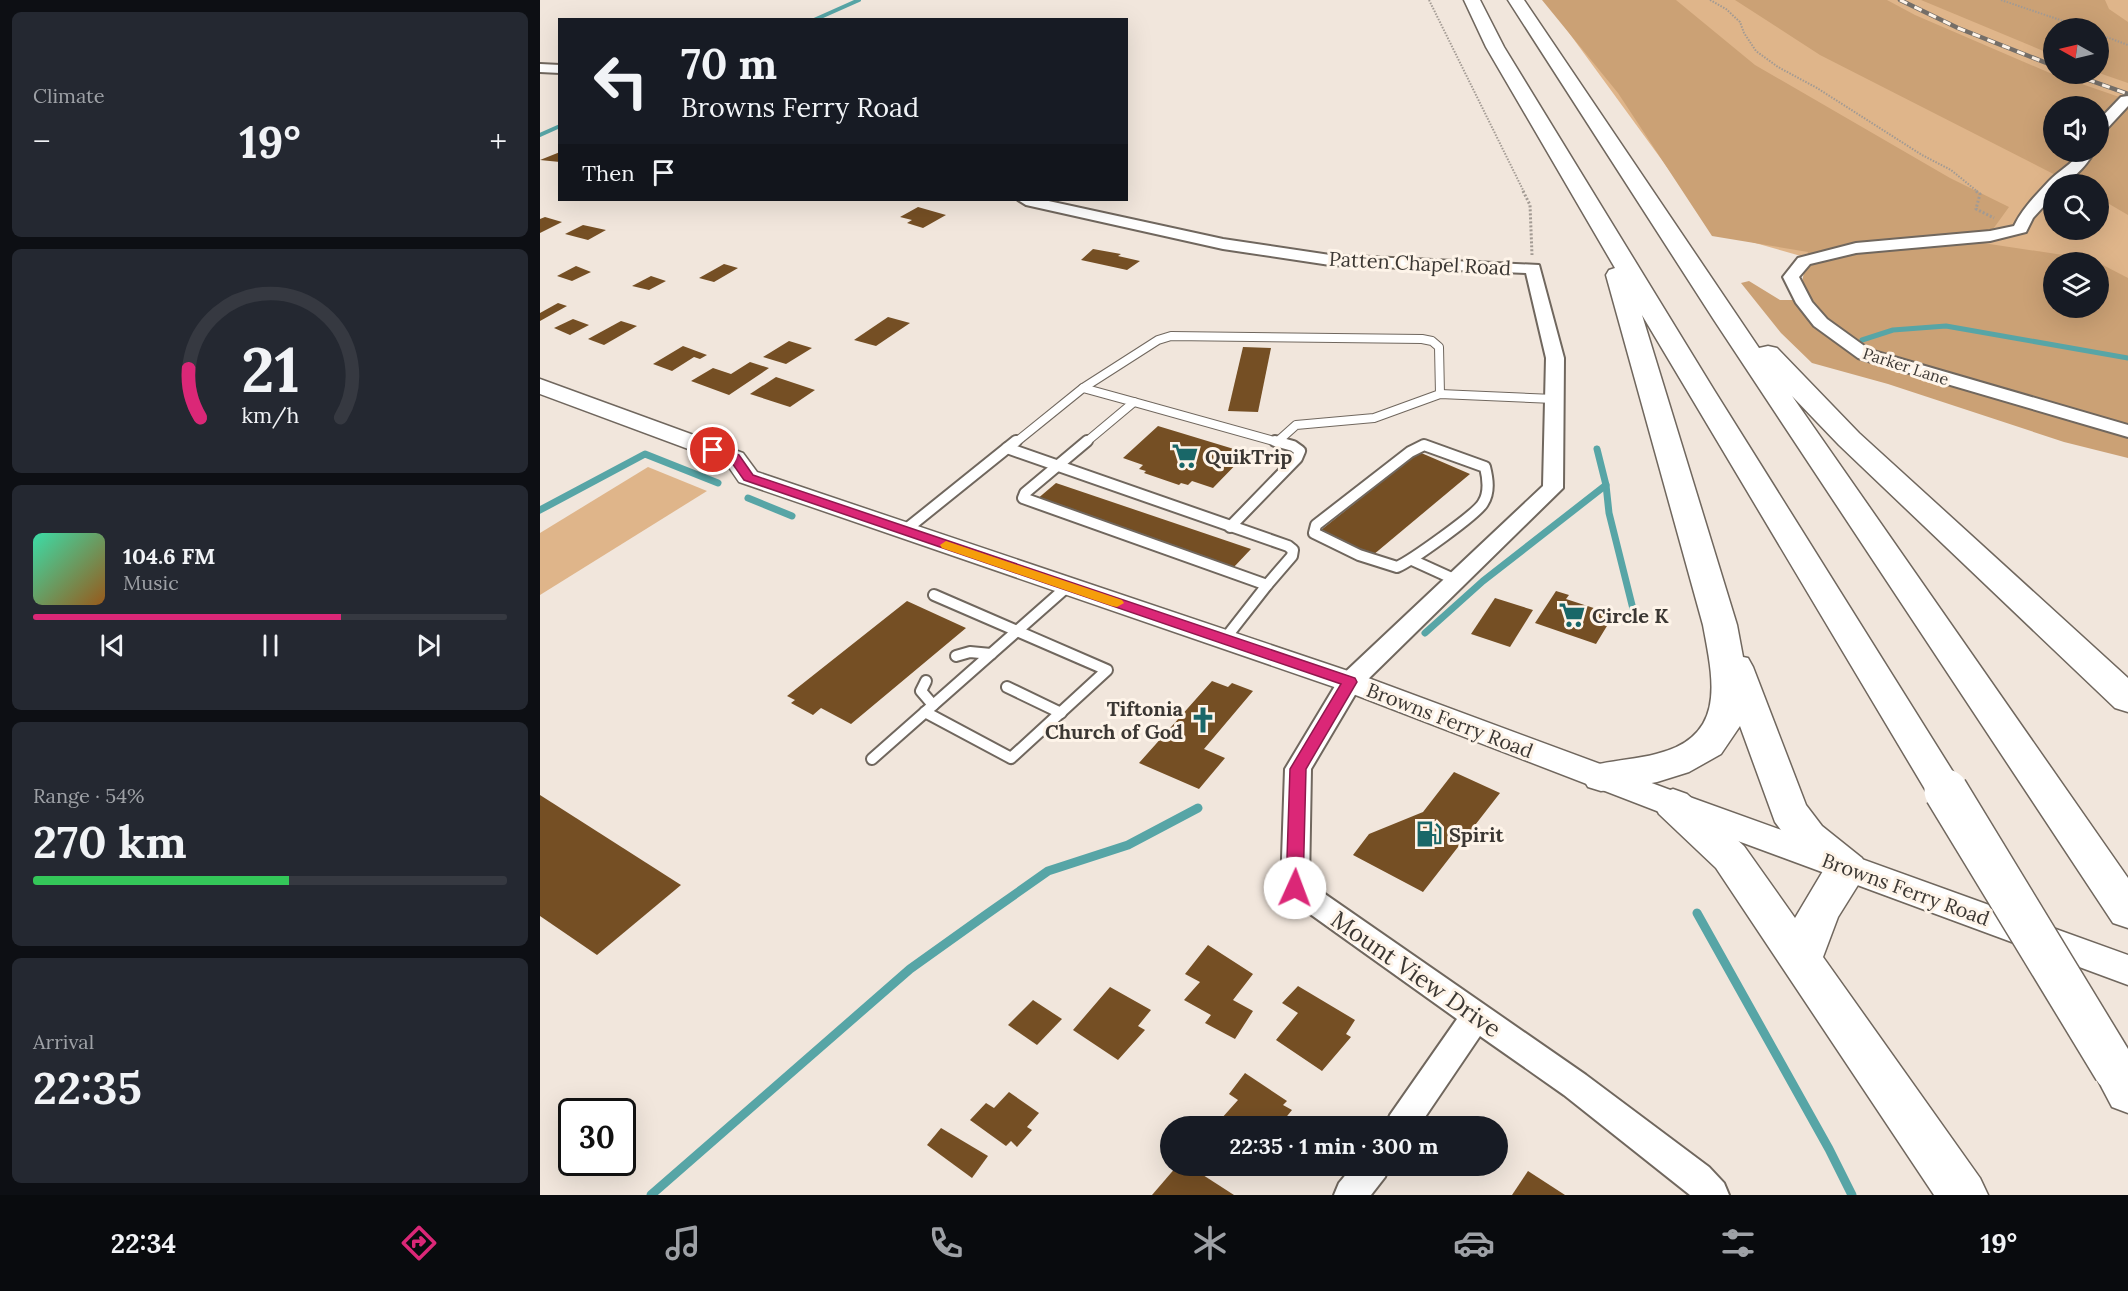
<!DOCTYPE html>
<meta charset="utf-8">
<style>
:root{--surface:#171b24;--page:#242831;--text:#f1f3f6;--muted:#9ea1a6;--line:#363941;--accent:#db2777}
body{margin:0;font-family:Lora,serif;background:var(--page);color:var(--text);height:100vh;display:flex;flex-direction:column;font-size:22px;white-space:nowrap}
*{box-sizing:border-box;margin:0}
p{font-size:20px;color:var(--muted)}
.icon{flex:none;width:33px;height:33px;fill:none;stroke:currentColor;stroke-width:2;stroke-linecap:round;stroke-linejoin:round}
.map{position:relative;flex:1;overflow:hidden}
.details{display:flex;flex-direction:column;gap:12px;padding:12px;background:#0d0f14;width:540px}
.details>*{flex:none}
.hud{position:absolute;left:18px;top:18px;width:570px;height:183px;border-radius:0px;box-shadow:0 6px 24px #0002;background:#171b24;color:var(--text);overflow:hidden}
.needle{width:39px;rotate:278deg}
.fabs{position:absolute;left:1503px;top:18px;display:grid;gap:12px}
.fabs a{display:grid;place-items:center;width:66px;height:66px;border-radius:50%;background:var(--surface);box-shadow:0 6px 24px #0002;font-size:30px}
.speed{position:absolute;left:18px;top:1098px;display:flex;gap:12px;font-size:30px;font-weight:700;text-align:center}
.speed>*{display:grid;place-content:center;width:78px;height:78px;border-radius:50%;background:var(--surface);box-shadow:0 6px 24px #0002;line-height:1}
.speed .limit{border:3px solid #111;border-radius:9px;background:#fff;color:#111}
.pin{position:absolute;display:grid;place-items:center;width:51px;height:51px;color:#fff;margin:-26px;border:3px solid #fff;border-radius:50%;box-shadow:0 2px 6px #0007}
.me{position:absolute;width:66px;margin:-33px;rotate:2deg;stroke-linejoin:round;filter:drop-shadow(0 0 4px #0008)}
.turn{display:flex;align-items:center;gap:21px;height:126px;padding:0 24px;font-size:27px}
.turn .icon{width:78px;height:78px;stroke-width:2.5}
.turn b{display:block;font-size:42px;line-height:51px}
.then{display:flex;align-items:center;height:57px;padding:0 24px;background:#0003;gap:12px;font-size:22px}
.big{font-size:45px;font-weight:700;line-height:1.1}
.details .widget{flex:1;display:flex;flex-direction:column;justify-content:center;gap:9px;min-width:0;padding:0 21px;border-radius:9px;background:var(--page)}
.details .dial{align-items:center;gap:0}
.dial svg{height:156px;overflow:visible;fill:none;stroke:var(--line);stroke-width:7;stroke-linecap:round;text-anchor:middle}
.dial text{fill:var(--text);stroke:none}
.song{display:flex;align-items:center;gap:18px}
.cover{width:72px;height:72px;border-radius:9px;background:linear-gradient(135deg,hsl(160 70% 55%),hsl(30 70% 35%))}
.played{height:6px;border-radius:3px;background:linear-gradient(90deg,var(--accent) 65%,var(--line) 65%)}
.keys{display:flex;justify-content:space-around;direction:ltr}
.heat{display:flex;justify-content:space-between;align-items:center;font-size:33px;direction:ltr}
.charge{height:9px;border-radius:4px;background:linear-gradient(90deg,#34c759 54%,var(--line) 0)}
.trip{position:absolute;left:620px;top:1116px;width:348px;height:60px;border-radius:30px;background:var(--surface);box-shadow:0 6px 24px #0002;font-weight:700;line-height:60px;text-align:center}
.tabs{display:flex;height:96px;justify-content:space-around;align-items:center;background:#090b0e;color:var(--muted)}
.tabs .icon{width:42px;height:42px}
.tabs .on{color:var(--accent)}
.tabs b{font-size:27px;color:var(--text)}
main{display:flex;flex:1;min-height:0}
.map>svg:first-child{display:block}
</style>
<main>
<section class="details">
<div class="widget"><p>Climate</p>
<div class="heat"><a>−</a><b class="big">19°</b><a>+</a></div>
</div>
<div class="widget dial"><svg viewBox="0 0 100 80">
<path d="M14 69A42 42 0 1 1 86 69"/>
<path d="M14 69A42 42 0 0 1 8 44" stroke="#db2777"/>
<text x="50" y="56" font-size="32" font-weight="700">21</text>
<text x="50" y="72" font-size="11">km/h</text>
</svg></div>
<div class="widget">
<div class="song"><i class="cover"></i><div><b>104.6 FM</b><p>Music</p></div></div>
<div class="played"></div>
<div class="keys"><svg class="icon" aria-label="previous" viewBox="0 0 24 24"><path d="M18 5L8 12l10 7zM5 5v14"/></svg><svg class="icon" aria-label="pause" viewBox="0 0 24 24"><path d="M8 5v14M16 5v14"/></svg><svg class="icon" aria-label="next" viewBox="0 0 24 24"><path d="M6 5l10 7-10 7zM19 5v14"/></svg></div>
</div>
<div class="widget"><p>Range · 54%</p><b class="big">270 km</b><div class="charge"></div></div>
<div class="widget"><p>Arrival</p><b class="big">22:35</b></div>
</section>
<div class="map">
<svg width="1588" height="1195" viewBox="0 0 1588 1195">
<rect width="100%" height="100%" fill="#f1e6dc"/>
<g fill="#dfb58a" fill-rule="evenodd">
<path d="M1005 0H1588V379L1289 264 1180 233 1127 167ZM1514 28H1558V74H1514ZM1514 106H1558V152H1514ZM1514 184H1558V230H1514ZM1514 262H1558V308H1514Z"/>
<polygon points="108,467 167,491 0,595 0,533"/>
</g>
<g fill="#cba175" fill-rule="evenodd">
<polygon points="1002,0 1136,0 1215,65 1410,178 1469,207 1443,243 1550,259 1557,262 1514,262 1514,308 1558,308 1559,263 1588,278 1588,458 1524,442 1348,384 1272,363 1241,333 1201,283 1209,281 1240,300 1270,300 1262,282 1268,252 1172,236 1078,93"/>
<path d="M1195 0H1347L1375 15 1510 73 1588 100V215L1559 198 1558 184H1533L1280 55ZM1514 106H1558V152H1514Z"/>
<polygon points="1381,0 1565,0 1569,9 1588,22 1588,83 1559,73 1558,28 1514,28 1513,55"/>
</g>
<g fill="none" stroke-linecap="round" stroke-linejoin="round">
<g stroke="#57a5a6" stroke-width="4">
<polyline points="274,20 319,0"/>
<polyline points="0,135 20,126"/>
</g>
<polyline stroke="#57a5a6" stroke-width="5" points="1322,340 1353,330 1406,326 1588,358"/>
<g stroke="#57a5a6" stroke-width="7">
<polyline points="1066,485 1069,513 1093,609"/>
<polyline points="208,498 252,516"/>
<polyline points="0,510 105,454 178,483"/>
<polyline points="885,633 943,581 1066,485 1057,449"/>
</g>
<g stroke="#57a5a6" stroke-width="9">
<polyline points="1157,913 1289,1149 1312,1195"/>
<polyline points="111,1195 370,969 447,914 508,871 588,845 658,808"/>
</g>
</g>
<g fill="#754f24">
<polygon points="20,152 20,162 0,160"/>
<polygon points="378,207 406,215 383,228 367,223 372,220 360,217"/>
<polygon points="5,217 22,222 0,233 0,219"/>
<polygon points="43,225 66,230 48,240 25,234"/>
<polygon points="553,249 581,254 578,256 600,261 587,270 541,260"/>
<polygon points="184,264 198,268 174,282 159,278"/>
<polygon points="36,266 51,272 32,281 17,276"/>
<polygon points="111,276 126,281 109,290 92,286"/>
<polygon points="18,303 27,306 0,321 0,313"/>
<polygon points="348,317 370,323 336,346 314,340"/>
<polygon points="33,319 49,325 30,335 14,328"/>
<polygon points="81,321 97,326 64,345 48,339"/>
<polygon points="249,341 272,348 246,364 223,357"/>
<polygon points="143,346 167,355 160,359 154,357 132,371 113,364"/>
<polygon points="703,347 731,348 718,412 688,411"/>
<polygon points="210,362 229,368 189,395 151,381 173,368 191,374"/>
<polygon points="236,377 275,390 250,407 210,394"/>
<polygon points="618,426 707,453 673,488 652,481 648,485 641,483 639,485 604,473 606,471 599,469 603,465 583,458"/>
<polygon points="879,452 930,474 833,555 781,530"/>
<polygon points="516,483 711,549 693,568 496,500"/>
<polygon points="1016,591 1029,595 1026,599 1066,612 1062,619 1070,621 1056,644 995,623"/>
<polygon points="955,598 993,610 970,647 931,634"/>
<polygon points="367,601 426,628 311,724 281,708 273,715 251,703 255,700 247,696"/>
<polygon points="672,681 688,687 692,683 713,691 664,749 685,758 659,789 599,763"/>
<polygon points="914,772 960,793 883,892 813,855 829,834 883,812"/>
<polygon points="0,795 141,885 57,955 0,916"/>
<polygon points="668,945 713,974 693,1000 713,1011 695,1039 665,1023 671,1015 644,1000 660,982 645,974"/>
<polygon points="758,986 815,1020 806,1034 811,1037 782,1071 736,1040 758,1013 742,1003"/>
<polygon points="570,987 611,1010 598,1026 605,1030 578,1060 533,1030"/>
<polygon points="493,1000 522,1019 497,1045 468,1025"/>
<polygon points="705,1073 747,1101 743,1105 752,1110 739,1126 732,1121 727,1126 692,1126 681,1119 698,1100 689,1094"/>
<polygon points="469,1092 499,1113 487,1127 492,1130 477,1147 471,1141 466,1146 430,1120 446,1103 454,1108"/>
<polygon points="401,1128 448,1156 432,1178 387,1145"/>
<polygon points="637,1166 649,1166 694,1195 612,1195"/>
<polygon points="988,1171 1025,1195 972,1195"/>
</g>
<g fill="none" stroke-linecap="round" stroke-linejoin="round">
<g stroke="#70675e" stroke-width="10">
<g id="service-far1">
<polyline points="543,388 618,340 631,336 882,339 892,341 899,347 900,394"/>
<polyline points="594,402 741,443"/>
<polyline points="737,442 756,425 834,418 900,394 1014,399"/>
<polyline points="475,443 543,388 594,402 545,443"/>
</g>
</g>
<g stroke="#70675e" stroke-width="14">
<g id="service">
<polyline points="547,441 485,493 483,498 727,585 684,640"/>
<path d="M884 445 945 467C948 479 950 492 943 503 937 514 871 561 857 567L819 555 774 533 776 525 870 452Z"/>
<polyline points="467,448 748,546 753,550 752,556 727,585"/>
<polyline points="690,527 757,458 760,451 753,446 735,441"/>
<polyline points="364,531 476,441"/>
<polyline points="872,560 916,580"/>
<polyline points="416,656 430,652 451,654"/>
<polyline points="386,681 381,691 393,705"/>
<polyline points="467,687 521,713"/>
<polyline points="385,712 471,758 567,670 394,595"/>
<polyline points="332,759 528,586"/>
</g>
</g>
<g stroke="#70675e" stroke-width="4">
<g id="minor">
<polygon points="0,64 20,65 20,73 0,72"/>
<polygon points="1588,96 1588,106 1563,133 1558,134 1558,121 1581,97"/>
<path d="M1540 152H1554C1546 166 1531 184 1514 184V195L1493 218 1486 232 1450 241 1316 253 1270 264 1259 277 1272 302 1287 319 1330 350 1588 425V437L1318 358 1274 326 1256 303 1243 277 1258 258 1316 243 1450 231 1474 226C1482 209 1496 195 1509 181 1519 170 1532 165 1540 152Z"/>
<polygon points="478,200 504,200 683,239 790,255 999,265 1024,358 1023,488 819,688 771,769 769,883 1046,1075 1169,1167 1184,1183 1189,1195 1150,1195 1024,1095 940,1036 879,1126 845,1126 850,1115 917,1019 745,896 741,888 745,769 801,676 1003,486 1006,358 986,273 790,265 683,249 486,205"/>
<polygon points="813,1166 849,1166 845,1177 831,1195 794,1195 799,1183"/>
</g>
</g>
<g stroke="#70675e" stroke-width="3">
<polygon id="tertiary" points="0,379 203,453 217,472 820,675 1144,795 1588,955 1588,985 1122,813 800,689 199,482 186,463 0,394"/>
</g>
<g stroke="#70675e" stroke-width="3">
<g id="motorway">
<path d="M924 0H940L964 47 1174 390 1425 791 1420 801 1406 806 1392 801 1102 315 1197 625 1203 657 1208 658 1213 667 1266 805 1282 826 1322 858 1328 869 1298 917 1283 957 1440 1178 1448 1195H1394L1176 868 1119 814 1114 804 1119 794 1133 789 1147 794 1204 846 1255 918 1283 871 1254 848 1235 822 1200 726 1181 754 1149 772 1117 782 1079 789 1061 791 1048 787 1042 777 1048 767C1070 760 1094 760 1116 754 1188 737 1173 679 1163 625L1066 275 1069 270 1075 268 946 47Z"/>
<polygon points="968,0 984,0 1219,348 1228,346 1237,348 1319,433 1588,678 1588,712 1575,708 1299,445 1252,396 1588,878 1588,928 1573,923 1174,320"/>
<polygon points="1575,1048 1588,1053 1588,1113 1572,1107 1552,1069 1559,1054"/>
</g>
</g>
<g stroke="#a29a93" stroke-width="2" stroke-dasharray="1.5 1.5" stroke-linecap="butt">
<polyline points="889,0 984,192"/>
<polyline points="1170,0 1186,9 1200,22 1204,33 1216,51 1238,67 1277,88 1382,155 1411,170 1438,192"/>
<polyline points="1461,0 1544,28"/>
<polyline points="1558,34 1588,45"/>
</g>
<g stroke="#a29a93" stroke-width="3" stroke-dasharray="2 2" stroke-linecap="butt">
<polyline points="983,191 990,205 992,255"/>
<polyline points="1436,191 1440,194 1436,209 1454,218"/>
</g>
<use href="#service-far1" stroke="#fff" stroke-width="8"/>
<use href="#service" stroke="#fff" stroke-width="10"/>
<use href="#minor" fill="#fff" fill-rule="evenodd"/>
<use href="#tertiary" fill="#fff" fill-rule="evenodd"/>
<use href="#motorway" fill="#fff" fill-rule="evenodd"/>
<g stroke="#746e68" stroke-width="4.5">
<g id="rail">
<polyline points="1360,0 1418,28 1514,66"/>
<polyline points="1532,74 1588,94"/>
</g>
</g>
<use href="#rail" stroke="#fef4e9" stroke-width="3" stroke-dasharray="8" stroke-linecap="butt"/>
<g stroke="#70675e" stroke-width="46" stroke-linecap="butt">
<polyline id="motorway-bridge" points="1406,791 1575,1069"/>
</g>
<use href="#motorway-bridge" stroke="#fff" stroke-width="43"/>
</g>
<polygon fill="#db2777" stroke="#8e194d" stroke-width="1.5" points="173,446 199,455 213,475 815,678 817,682 766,769 763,888 761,893 755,895 749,893 746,888 750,769 801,684 204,480 190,460 169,452 169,447"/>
<polygon fill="#f59e0b" points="406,541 582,600 584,603 577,607 572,606 402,548 400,545"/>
<defs>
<g id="supermarket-bare" transform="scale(2.07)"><path d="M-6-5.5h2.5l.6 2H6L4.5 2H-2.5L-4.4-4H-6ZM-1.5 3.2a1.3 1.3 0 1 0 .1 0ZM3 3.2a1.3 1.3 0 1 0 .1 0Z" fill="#196768" stroke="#fef4e9" stroke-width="2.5" paint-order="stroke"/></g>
<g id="church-bare" transform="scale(2.07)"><path d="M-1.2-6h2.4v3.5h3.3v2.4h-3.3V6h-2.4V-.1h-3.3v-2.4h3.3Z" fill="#196768" stroke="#fef4e9" stroke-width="2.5" paint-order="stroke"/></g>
<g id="fuel-bare" transform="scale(2.07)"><path d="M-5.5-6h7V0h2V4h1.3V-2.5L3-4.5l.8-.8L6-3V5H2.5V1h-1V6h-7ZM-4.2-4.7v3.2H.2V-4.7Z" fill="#196768" stroke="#fef4e9" stroke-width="2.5" paint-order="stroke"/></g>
</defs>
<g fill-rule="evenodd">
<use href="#supermarket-bare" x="645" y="456"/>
<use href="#supermarket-bare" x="1032" y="615"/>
<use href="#church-bare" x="663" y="720"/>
<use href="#fuel-bare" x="889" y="834"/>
</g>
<g text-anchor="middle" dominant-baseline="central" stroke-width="6" stroke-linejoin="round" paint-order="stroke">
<g font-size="16" fill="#3b3733" stroke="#fef4e9">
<text transform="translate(1366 366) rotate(18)">Parker Lane</text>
</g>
<g font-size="20" fill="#3b3733" stroke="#fef4e9">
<text transform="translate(880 263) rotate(3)">Patten Chapel Road</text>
<text transform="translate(910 720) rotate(21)">Browns Ferry Road</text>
<text transform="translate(1366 889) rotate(20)">Browns Ferry Road</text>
</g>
<g font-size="20" font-weight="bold" fill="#3b3733" stroke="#fef4e9" text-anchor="start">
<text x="665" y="456">QuikTrip</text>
<text x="1052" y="615">Circle K</text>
<text x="643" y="708" text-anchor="end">Tiftonia<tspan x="643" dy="23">Church of God</tspan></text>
<text x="909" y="834">Spirit</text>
</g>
<g font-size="24" fill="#3b3733" stroke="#fef4e9">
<text transform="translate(876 974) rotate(35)">Mount View Drive</text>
</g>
</g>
</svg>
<div class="fabs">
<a><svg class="needle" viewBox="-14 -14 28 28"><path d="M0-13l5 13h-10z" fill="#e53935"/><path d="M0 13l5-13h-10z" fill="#9ea1a6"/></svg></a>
<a><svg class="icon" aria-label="sound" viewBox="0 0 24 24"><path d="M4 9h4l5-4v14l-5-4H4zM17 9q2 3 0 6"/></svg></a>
<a><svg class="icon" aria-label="search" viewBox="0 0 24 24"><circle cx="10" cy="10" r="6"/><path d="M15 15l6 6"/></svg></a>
<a><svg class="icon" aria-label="layers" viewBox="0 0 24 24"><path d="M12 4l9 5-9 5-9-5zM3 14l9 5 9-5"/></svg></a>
</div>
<div class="speed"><div class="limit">30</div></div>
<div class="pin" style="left:173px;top:450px;background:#d93025"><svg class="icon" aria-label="arrive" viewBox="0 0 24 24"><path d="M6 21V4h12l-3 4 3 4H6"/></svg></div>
<svg class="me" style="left:755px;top:888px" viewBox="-20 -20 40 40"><circle r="19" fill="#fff"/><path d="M0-13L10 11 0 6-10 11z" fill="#db2777"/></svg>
<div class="trip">22:35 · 1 min · 300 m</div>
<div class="hud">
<div class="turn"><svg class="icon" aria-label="left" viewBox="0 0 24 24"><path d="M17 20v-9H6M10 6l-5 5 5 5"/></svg><div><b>70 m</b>Browns Ferry Road</div></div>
<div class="then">Then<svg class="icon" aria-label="arrive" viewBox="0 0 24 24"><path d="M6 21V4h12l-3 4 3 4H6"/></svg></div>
</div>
</div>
</main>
<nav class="tabs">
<b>22:34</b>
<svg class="icon on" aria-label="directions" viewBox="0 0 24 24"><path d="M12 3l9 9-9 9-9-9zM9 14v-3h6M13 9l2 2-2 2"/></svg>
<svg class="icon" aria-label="music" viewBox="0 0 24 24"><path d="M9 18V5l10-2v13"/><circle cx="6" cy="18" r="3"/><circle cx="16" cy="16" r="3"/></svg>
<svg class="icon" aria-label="phone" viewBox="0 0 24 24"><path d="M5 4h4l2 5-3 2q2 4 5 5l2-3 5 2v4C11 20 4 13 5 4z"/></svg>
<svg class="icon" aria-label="climate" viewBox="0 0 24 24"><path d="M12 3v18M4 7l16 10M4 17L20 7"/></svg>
<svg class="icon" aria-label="car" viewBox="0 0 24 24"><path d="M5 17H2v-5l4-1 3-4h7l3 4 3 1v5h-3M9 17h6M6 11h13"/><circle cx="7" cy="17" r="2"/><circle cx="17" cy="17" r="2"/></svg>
<svg class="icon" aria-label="filters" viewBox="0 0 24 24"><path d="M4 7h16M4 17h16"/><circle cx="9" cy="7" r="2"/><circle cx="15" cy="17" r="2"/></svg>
<b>19°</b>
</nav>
